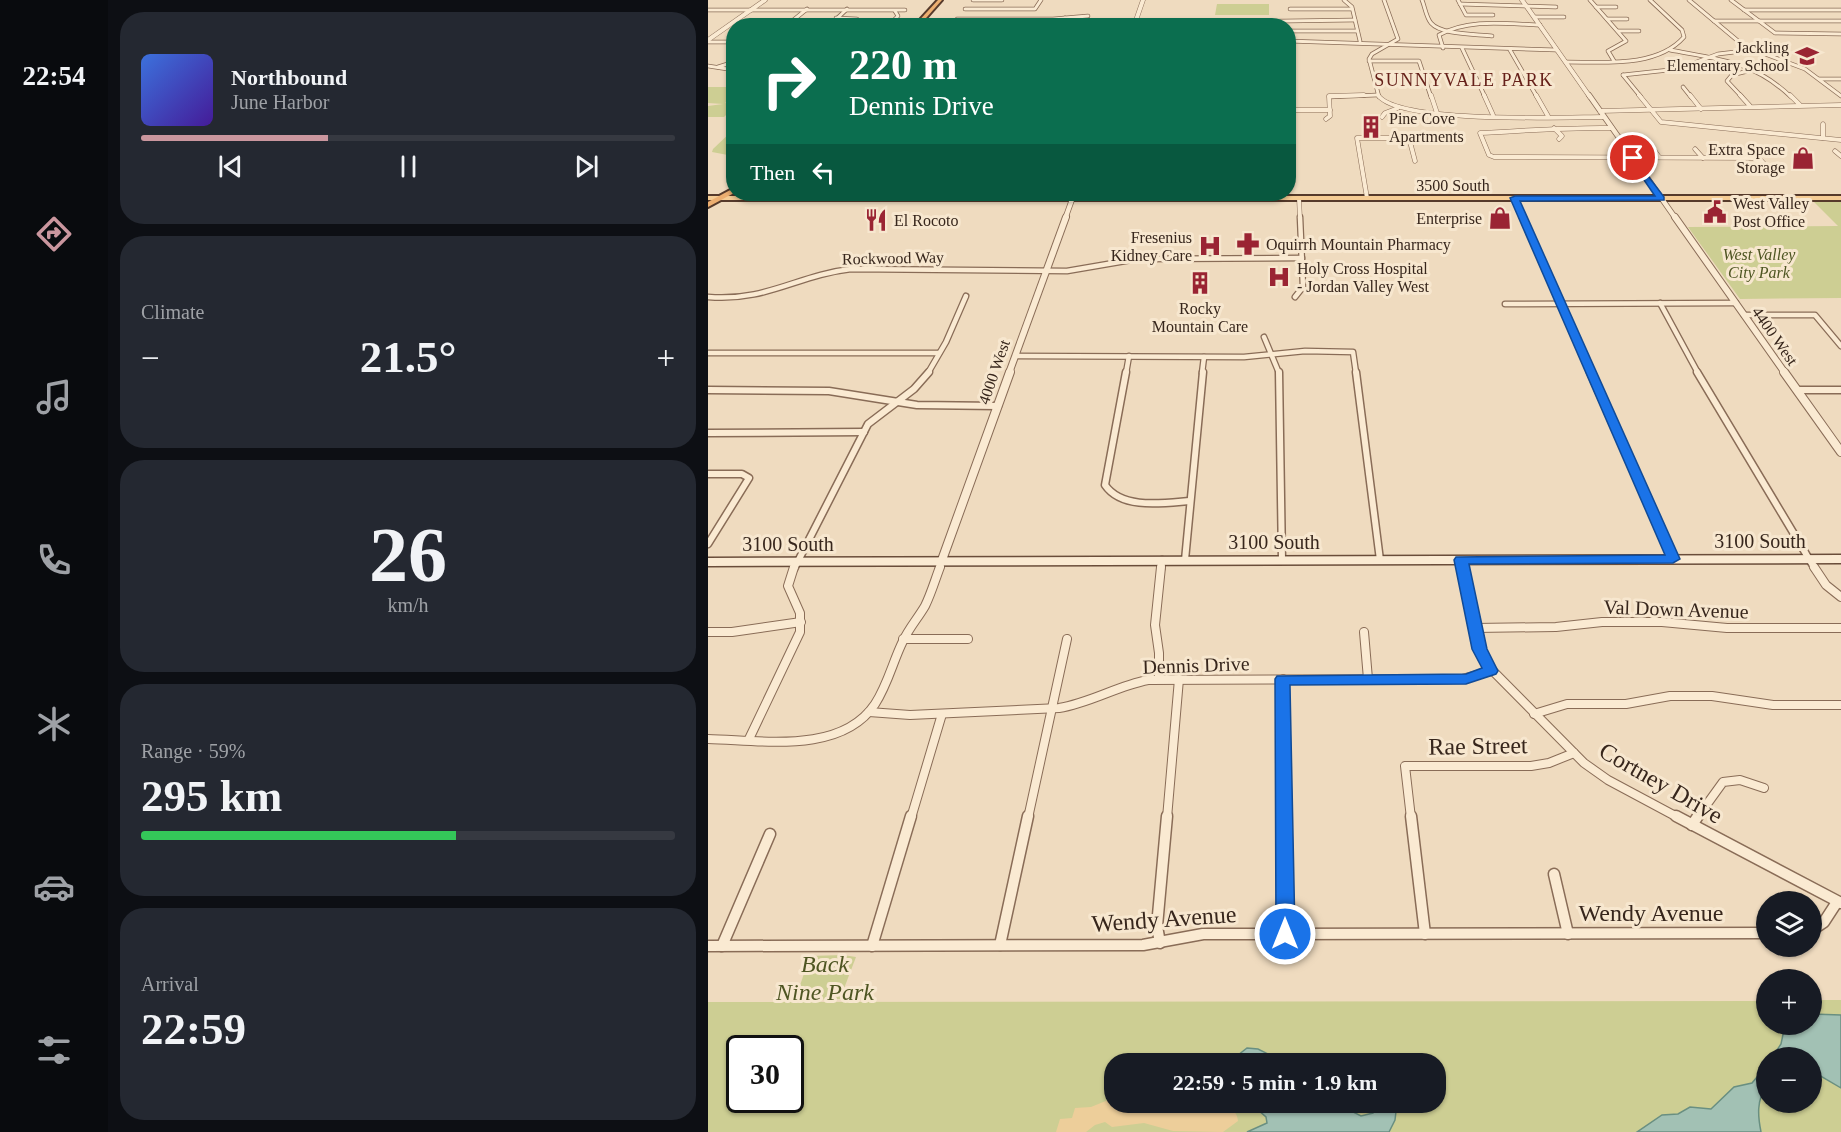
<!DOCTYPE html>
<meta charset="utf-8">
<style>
:root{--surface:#171b24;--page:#242831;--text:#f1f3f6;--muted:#9ea1a6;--line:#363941;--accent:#ca969e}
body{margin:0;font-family:"Times New Roman",serif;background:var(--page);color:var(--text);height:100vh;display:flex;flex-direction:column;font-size:22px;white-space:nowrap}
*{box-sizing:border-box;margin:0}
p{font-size:20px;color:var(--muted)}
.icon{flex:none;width:33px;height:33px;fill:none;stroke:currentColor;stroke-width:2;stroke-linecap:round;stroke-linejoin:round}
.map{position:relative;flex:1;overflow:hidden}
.side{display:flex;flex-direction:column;gap:12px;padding:12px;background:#0d0f14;width:600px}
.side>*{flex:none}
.hud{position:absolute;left:18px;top:18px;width:570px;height:183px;border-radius:24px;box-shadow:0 2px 4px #0004;background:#0b6e4f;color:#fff;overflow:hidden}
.tools{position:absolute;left:1048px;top:891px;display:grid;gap:12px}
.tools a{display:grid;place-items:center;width:66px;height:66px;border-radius:50%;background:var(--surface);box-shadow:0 2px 4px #0004;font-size:30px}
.speed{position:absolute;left:18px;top:1035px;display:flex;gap:12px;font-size:30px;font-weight:700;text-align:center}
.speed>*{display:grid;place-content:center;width:78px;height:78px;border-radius:50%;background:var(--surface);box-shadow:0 2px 4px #0004;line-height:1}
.speed .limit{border:3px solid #111;border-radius:9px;background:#fff;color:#111}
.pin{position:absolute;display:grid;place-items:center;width:51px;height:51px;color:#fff;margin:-26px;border:3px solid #fff;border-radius:50%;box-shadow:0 2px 6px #0007}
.me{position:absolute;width:66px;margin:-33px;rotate:0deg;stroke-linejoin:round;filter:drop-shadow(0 0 4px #0008)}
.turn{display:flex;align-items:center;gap:21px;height:126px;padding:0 24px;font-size:27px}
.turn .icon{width:78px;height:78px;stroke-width:2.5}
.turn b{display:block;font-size:42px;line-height:51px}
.then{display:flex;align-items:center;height:57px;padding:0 24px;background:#0003;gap:12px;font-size:22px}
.big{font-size:45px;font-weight:700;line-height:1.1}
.side .tile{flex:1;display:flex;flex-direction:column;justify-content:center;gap:9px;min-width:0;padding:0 21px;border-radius:24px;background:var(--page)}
.side .dial{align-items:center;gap:0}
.dial b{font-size:78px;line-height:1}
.song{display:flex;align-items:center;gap:18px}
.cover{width:72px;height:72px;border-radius:9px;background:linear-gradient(135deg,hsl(220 70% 55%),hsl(260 70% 35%))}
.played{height:6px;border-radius:3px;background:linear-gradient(90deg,var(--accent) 35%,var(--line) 35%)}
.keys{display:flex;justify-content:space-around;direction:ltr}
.heat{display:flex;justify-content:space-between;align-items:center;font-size:33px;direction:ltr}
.charge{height:9px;border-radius:4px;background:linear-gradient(90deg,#34c759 59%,var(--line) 0)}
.trip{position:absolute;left:396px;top:1053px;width:342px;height:60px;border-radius:24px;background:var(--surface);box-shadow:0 2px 4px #0004;font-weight:700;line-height:60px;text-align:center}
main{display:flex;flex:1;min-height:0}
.tab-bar{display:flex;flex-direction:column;width:108px;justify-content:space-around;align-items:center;background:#090b0e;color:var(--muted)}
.tab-bar .icon{width:42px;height:42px}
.tab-bar .selected{color:var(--accent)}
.tab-bar b{font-size:27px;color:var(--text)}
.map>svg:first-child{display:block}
</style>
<main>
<nav class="tab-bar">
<b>22:54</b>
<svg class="icon selected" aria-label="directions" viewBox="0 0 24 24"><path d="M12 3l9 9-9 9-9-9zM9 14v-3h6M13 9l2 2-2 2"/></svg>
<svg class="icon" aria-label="music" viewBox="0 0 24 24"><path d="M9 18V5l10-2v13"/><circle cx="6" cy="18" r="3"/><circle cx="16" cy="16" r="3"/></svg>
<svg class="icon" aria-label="phone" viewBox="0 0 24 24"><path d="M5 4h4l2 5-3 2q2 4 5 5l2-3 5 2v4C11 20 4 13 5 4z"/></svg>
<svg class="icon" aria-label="climate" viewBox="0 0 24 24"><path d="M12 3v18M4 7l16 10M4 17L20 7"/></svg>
<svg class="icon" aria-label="car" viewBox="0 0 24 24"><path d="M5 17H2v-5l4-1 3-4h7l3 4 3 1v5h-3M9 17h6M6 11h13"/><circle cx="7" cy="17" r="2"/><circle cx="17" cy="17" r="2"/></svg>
<svg class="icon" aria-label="filters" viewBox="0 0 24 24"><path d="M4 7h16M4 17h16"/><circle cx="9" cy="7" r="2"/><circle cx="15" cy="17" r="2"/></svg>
</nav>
<section class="side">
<div class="tile">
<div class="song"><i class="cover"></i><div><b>Northbound</b><p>June Harbor</p></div></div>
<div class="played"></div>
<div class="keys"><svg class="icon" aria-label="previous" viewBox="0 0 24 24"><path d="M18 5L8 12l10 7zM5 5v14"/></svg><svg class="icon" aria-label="pause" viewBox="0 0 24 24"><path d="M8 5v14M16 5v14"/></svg><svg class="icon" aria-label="next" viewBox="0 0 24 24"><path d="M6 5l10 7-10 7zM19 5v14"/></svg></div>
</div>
<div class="tile"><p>Climate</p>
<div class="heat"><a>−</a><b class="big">21.5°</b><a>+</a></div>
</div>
<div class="tile dial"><b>26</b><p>km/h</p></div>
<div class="tile"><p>Range · 59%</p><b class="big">295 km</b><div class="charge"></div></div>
<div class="tile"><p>Arrival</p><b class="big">22:59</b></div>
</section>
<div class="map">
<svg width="1133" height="1132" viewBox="0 0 1133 1132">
<rect width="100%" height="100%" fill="#efdbbf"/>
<g fill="#cdce93" fill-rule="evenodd">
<polygon points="509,4 561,4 561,15 507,15"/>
<polygon points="0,87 25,87 25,96 17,103 25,104 25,108 16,117 0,117 0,106 15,104 0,103"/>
<polygon points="25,130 25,156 4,152 5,149"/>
<polygon points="1105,201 1133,201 1133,298 1032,299 980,227 1130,226"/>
<polygon points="135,955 148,957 132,999 87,1000 102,956"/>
<path d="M1104 1000H1133V1132H0V1002L1059 1001V1024H1104ZM32 1048H82V1100H32ZM1059 1058H1104V1102H1059ZM406 1064H728V1102H406Z"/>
</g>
<path fill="#edce9a" d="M405 1098 406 1102 498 1103 500 1106C512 1108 529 1105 530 1121L515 1132 465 1131 436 1123 404 1127 397 1122 387 1125 378 1132H348L352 1119 364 1118 367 1108 383 1107Z"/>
<g fill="#a2c1b4" stroke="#698f81" stroke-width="1.5">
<polygon points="1104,1014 1133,1015 1133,1088 1104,1071 1104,1058 1064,1057 1073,1044 1077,1025 1104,1024"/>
<polygon points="539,1048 550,1049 578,1063 520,1063"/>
<path d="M1059 1065V1087C1048 1099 1050 1117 1053 1132H929L954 1115 970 1114 982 1107 1003 1109 1026 1087 1044 1083Z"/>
<polygon points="542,1103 637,1103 643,1111 653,1116 665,1113 670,1103 689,1103 687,1120 681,1132 539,1132 559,1123 558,1117"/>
</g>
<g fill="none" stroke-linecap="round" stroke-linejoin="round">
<g stroke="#896c57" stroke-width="4.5">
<g id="minor-far5">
<polyline points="265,0 294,0"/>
<polyline points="636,0 644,7 652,41"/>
<path d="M714 0C717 7 718 17 723 23 733 35 769 34 784 36"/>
<polyline points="750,0 758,15 785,15"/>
<polyline points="882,0 918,41 900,51 906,61"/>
<polyline points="981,0 1036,46 1097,69 1133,96"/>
<polyline points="1023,0 1067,33 1133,34"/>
<polyline points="752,4 848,7"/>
<polyline points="888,7 908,7"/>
<polyline points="257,9 327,9 333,0"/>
<polyline points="582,9 644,9"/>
<polyline points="0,10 197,10"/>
<polyline points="1036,10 1133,10"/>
<polyline points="826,17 856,17"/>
<polyline points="128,18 149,19"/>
<polyline points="357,18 360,21 358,26"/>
<polyline points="899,19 919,19"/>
<polyline points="1006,21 1133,21"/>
<polyline points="427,23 647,20"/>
<polyline points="78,26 99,9"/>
<polyline points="121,26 139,9"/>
<polyline points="180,26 190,16 187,11"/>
<polyline points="245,26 249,19 345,19 380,16"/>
<polyline points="580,31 649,31"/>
<polyline points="910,31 931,31"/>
<polyline points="580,41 849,50"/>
<polyline points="0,42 26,42"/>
<path d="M735 48 731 35C761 18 799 24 832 25"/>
<polyline points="754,48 777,97"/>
<polyline points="802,50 829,97"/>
<path d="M962 50C1010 59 1046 61 1083 97"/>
<polyline points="661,61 711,61 723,97"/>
<path d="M858 62C895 62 949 68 976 37L974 30 942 0"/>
<polyline points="0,66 26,70"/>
<polyline points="10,67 26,62"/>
<polyline points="915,75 933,97"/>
<polyline points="915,75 970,69 1010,54 1044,50"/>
<polyline points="1111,79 1133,79"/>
<polyline points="975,87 983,97"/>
<polyline points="621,97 669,95"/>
<polyline points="671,97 661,59 664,54 690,39 676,0"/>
<polyline points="1034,97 1019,81 1024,75 1044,70"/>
</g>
</g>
<g stroke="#896c57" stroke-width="5">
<g id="minor-far4">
<path d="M670 95C689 124 858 117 896 117"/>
<polyline points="723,95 729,113"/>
<polyline points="776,95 785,115"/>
<polyline points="828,95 840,116"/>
<polyline points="931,95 953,122 1133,140"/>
<polyline points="982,95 993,109"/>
<polyline points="1032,95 1042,106"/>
<polyline points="1082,95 1092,105"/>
<polyline points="580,110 622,110"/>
<polyline points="892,111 1133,105"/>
<polyline points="674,117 677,113 690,108"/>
<polyline points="618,119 622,116 621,96 656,95"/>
<polyline points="1115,124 1115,138"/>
<polyline points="846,128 854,136 851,139"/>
<path d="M904 128C860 127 816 131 772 133L781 155 786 157 1051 158"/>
<polyline points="945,149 951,157"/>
<polyline points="987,149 995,158"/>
<polyline points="1042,149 1061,169"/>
<polyline points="1127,151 1133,156"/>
<polyline points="591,198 592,219"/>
<polyline points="659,198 649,138 701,138 707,161"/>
<polyline points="806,198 815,219"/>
</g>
</g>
<g stroke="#896c57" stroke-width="7">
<g id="minor-far3">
<polyline points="814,217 883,373"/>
<path d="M0 297C58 302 90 275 143 269L359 271 429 259 594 258"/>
<polyline points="587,297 595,287 592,217"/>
<polyline points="952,303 990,373"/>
<polyline points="797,304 1028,303"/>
<polyline points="1036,315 1107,315 1133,346"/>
<polyline points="556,337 571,373"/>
<polyline points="0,353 231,353"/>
<polyline points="308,356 536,357 597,351 645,352 648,373"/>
<polyline points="220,373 238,342 258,296"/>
<polyline points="418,373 421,356"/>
<polyline points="494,373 496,357"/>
</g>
</g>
<g stroke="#896c57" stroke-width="9">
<g id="minor-far2">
<path d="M418 372 397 485C414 510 456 503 482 501"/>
<polyline points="571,372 574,560"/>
<polyline points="648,372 672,560"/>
<polyline points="882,372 965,559"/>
<polyline points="989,372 1107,569"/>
<polyline points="0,390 121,391 209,405 290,406"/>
<polyline points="1089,390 1133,390"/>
<polyline points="0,433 156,432"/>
<polyline points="0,474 34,474 41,478 0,544"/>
<polyline points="477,560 495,372"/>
<polyline points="753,560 755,569"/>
<polyline points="86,569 160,424 206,389 221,372"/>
<polyline points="231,569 234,560"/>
<polyline points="453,569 454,560"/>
</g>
</g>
<g stroke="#896c57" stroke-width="10">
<g id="minor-far1">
<polyline points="755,567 771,649 777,663 876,763 900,780 971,818"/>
<polyline points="1106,567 1118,585 1133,597"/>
<polyline points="767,628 848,627 894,622 954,622 1019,628 1133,628"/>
<polyline points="0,632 24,632 93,622"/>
<polyline points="656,632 660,679"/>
<polyline points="195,639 260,639"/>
<polyline points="451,679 451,653 447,625 453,567"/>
<polyline points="575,679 576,818"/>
<path d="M161 712 202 715 351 708C382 703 409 686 440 680L754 679 783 671"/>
<polyline points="826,714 859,704 918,704 962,696 1004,696 1065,705 1133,705"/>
<path d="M0 739C52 740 133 755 167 704 180 684 185 661 195 641 201 628 210 618 217 606 223 594 227 580 232 567"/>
<polyline points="41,739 92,632 92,613 80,586 86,567"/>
<polyline points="203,818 234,714"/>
<polyline points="320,818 359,639"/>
<polyline points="459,818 471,679"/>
<polyline points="703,818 697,766 823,766 841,763 866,753"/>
<polyline points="989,818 1015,782 1032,780 1056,788"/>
</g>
</g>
<g stroke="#896c57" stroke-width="13">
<g id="minor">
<polyline points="576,816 577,934"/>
<polyline points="703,816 717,934"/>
<polyline points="968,816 1133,903"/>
<polyline points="984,825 990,816"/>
<polyline points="846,874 860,934"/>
<polyline points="1104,930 1116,922 1129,902"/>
<polyline points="452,943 449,926 459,816"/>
<polyline points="292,945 320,816"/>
<polyline points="0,946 435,945 495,934 1059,933"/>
<polyline points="14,946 62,834"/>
<polyline points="164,946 203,816"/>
</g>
</g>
<g stroke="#896c57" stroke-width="5">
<g id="tertiary-far3">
<polyline points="814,0 882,97"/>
<polyline points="426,26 435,0"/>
<polyline points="0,40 57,0"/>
</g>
</g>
<g stroke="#896c57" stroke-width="6">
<g id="tertiary-far2">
<polyline points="881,95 968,219"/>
<polyline points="357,219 366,194"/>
</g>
</g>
<g stroke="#896c57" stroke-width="8">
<g id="tertiary-far1">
<polyline points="967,217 1077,373"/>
<polyline points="301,373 358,217"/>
</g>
</g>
<g stroke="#896c57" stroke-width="10">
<g id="tertiary">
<polyline points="1076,372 1133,452"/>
<polyline points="234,560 302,372"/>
</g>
</g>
<g stroke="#6a4d3a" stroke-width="11">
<polyline id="secondary" points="0,562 1133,559"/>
</g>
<g stroke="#563a2b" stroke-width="4">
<rect id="primary" x="0" y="196" width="1133" height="4"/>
</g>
<g stroke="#563a2b" stroke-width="4">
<g id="trunk">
<polygon points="230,0 234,0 211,26 206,26"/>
<polygon points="26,188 26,193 0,207 0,202"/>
<polygon points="41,194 49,194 59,198 56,200"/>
</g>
</g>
<use href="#minor-far5" stroke="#faead2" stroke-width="3"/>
<use href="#minor-far4" stroke="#faead2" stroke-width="4"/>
<use href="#minor-far3" stroke="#faead2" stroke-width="4.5"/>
<use href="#minor-far2" stroke="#faead2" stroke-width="6"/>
<use href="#minor-far1" stroke="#faead2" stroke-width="8"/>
<use href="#minor" stroke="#faead2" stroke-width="10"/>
<use href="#tertiary-far3" stroke="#faead2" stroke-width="4"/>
<use href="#tertiary-far2" stroke="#faead2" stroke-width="4.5"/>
<use href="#tertiary-far1" stroke="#faead2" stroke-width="6"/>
<use href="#tertiary" stroke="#faead2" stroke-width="8"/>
<use href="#secondary" stroke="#faead2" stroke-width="8"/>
<use href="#primary" fill="#f5cc94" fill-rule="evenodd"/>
<use href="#trunk" fill="#ecae70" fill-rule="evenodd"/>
</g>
<polygon fill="#1a73e8" stroke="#114b97" stroke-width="1.5" points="925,156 956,197 956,200 812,201 972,559 965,563 761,564 779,649 790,671 788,674 758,684 582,685 587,934 584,940 577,942 570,940 568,934 567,679 569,676 758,674 774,668 764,649 746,560 748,557 957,555 802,198 807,196 947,196 921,158"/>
<defs>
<g id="school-bare" transform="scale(1.8)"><path d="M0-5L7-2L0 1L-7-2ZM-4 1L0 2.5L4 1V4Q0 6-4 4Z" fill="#9a2433" stroke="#f7e7cf" stroke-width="2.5" paint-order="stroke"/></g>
<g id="building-bare" transform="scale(1.8)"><path d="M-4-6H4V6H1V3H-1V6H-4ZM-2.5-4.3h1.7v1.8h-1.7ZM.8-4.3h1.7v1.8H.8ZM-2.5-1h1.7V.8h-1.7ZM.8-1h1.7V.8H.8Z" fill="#9a2433" stroke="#f7e7cf" stroke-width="2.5" paint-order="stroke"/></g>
<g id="shop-bare" transform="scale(1.8)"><path d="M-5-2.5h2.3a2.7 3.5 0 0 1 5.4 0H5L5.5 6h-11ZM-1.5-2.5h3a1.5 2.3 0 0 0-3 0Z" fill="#9a2433" stroke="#f7e7cf" stroke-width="2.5" paint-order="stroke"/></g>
<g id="civic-bare" transform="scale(1.8)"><path d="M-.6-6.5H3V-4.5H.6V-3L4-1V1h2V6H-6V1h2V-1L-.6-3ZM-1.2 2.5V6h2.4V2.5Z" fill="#9a2433" stroke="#f7e7cf" stroke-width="2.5" paint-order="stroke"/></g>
<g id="restaurant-bare" transform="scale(1.8)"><path d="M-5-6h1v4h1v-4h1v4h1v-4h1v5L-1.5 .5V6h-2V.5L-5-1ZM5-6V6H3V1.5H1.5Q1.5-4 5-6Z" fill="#9a2433" stroke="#f7e7cf" stroke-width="2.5" paint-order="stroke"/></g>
<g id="pharmacy-bare" transform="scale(1.8)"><path d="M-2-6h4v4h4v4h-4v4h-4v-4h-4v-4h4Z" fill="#9a2433" stroke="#f7e7cf" stroke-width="2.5" paint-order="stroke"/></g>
<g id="hospital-bare" transform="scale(1.8)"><path d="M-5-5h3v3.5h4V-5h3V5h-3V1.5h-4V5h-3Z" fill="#9a2433" stroke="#f7e7cf" stroke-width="2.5" paint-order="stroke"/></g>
</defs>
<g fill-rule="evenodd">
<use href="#school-bare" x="1099" y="56"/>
<use href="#building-bare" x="663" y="127"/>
<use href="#shop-bare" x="1095" y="158"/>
<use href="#civic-bare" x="1007" y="212"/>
<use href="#shop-bare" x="792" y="218"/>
<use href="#restaurant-bare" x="168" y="220"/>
<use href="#pharmacy-bare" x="540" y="244"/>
<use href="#hospital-bare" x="502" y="246"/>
<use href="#hospital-bare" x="571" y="277"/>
<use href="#building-bare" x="492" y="283"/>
</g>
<g text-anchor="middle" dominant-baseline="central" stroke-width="6" stroke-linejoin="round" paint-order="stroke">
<g font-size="16" fill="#37261c" stroke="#f7e7cf" text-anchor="start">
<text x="1081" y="47" text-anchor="end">Jackling<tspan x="1081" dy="18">Elementary School</tspan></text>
<text x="681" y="118">Pine Cove<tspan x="681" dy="18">Apartments</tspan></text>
<text x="1077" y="149" text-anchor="end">Extra Space<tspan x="1077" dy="18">Storage</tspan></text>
<text x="1025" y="203">West Valley<tspan x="1025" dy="18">Post Office</tspan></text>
<text x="774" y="218" text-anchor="end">Enterprise</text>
<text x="186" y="220">El Rocoto</text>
<text x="484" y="237" text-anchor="end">Fresenius<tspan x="484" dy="18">Kidney Care</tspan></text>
<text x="558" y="244">Oquirrh Mountain Pharmacy</text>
<text x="589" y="268">Holy Cross Hospital<tspan x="589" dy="18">- Jordan Valley West</tspan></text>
<text x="492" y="308" text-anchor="middle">Rocky<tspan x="492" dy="18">Mountain Care</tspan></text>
</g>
<g font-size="16" fill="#37261c" stroke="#f7e7cf">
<text x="745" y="185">3500 South</text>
<text transform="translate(185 258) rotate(-1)">Rockwood Way</text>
<text transform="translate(1067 336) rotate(55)">4400 West</text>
<text transform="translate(286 372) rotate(-71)">4000 West</text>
</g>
<g font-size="16" font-style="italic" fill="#4e5522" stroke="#f7e7cf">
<text x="1051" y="254">West Valley<tspan x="1051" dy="18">City Park</tspan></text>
</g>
<g font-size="18" letter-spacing="1.5" fill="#66211a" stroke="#f7e7cf">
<text x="756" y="80">SUNNYVALE PARK</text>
</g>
<g font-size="20" fill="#37261c" stroke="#f7e7cf">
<text x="1052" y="541">3100 South</text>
<text x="566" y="542">3100 South</text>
<text x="80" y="544">3100 South</text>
<text transform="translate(968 609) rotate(2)">Val Down Avenue</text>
<text transform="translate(488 665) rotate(-2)">Dennis Drive</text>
</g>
<g font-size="24" fill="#37261c" stroke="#f7e7cf">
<text transform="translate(770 746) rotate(-1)">Rae Street</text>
<text transform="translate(953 783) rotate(30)">Cortney Drive</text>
<text x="943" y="913">Wendy Avenue</text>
<text transform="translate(456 919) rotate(-4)">Wendy Avenue</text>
</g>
<g font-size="24" font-style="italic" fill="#4e5522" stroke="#f7e7cf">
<text x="117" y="964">Back<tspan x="117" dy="28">Nine Park</tspan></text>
</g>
</g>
</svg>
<div class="tools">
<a><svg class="icon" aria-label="layers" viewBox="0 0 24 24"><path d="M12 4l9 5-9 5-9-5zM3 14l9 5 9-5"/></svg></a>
<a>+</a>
<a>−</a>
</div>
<div class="speed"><div class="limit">30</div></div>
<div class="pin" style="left:925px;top:158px;background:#d93025"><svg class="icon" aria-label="arrive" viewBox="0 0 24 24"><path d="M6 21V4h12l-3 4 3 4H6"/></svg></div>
<svg class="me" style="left:577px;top:934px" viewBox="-20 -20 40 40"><circle r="17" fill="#1a73e8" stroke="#fff" stroke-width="3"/><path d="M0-11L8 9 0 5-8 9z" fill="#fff"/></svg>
<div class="trip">22:59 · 5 min · 1.9 km</div>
<div class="hud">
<div class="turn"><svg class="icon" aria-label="right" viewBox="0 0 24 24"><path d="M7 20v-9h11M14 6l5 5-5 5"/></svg><div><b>220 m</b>Dennis Drive</div></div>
<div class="then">Then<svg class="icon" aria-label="left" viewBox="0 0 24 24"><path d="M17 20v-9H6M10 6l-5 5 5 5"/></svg></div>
</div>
</div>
</main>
